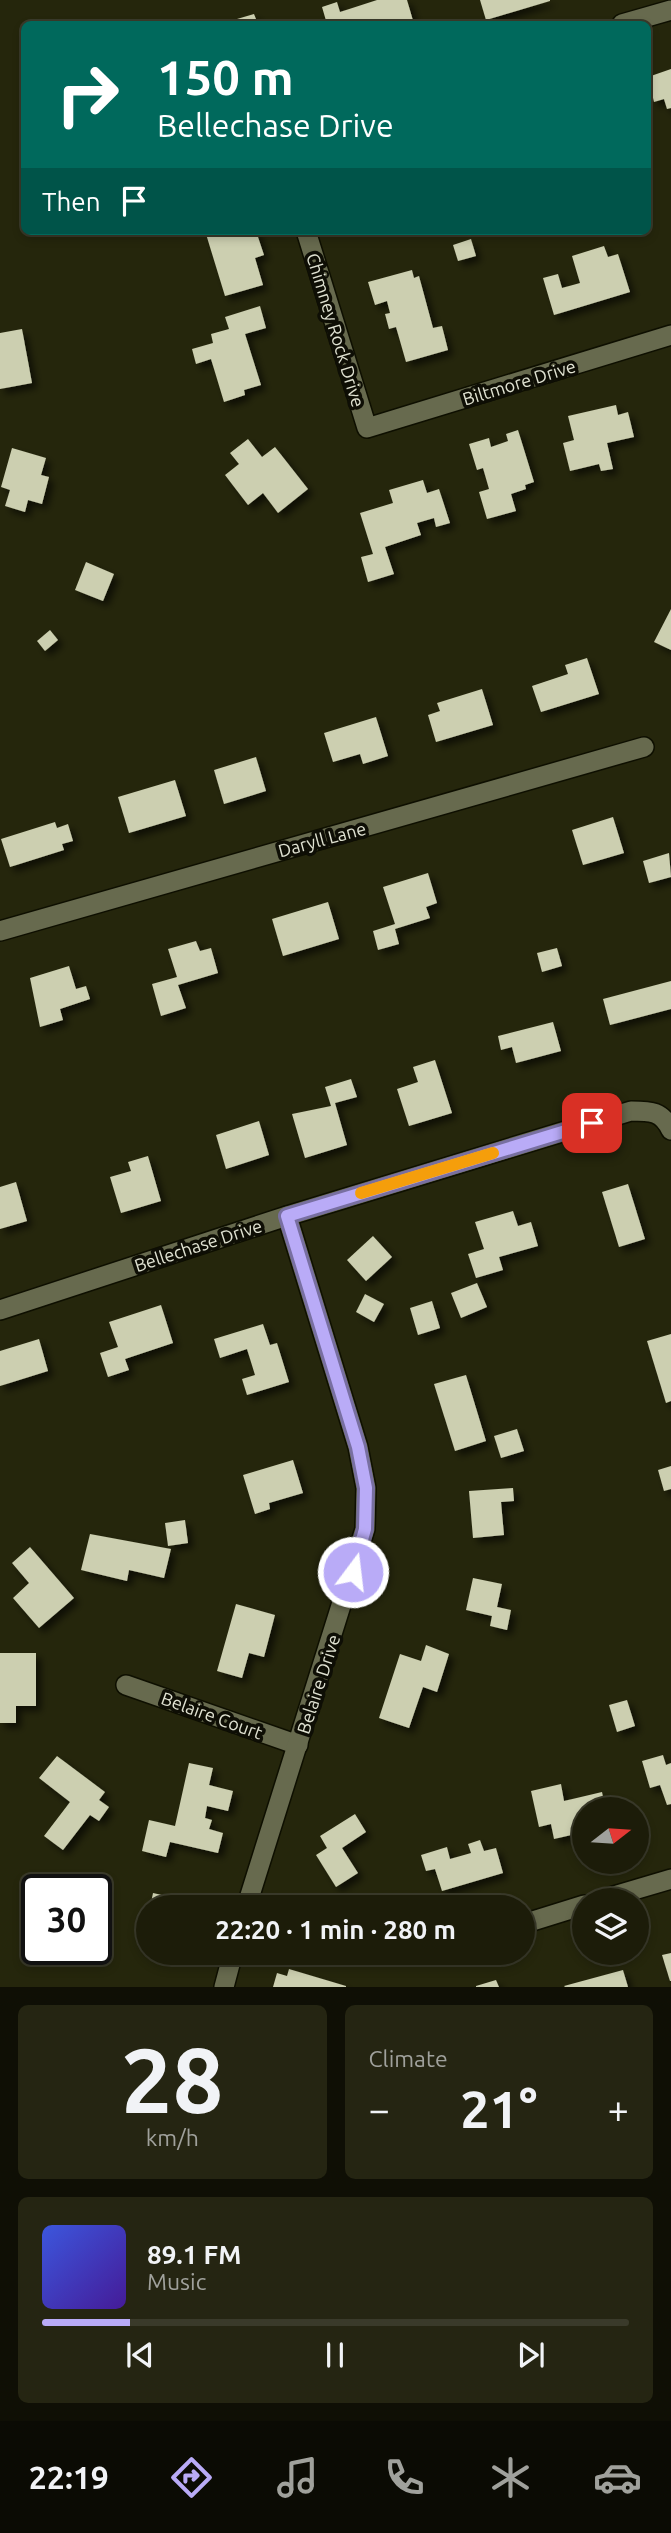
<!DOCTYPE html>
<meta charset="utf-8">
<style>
:root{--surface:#1c1c09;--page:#252512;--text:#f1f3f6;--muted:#a0a19c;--line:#3a3a2a;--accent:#b9abf7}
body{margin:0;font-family:Ubuntu,sans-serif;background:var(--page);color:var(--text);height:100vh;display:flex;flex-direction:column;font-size:26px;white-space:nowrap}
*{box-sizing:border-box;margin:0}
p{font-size:23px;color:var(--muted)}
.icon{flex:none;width:38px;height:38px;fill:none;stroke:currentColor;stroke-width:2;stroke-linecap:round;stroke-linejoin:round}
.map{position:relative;height:1987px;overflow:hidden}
.side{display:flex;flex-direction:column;gap:18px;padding:18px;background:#0f0f05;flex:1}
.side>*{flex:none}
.hud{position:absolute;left:21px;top:21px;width:630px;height:214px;border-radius:10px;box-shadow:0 4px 10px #0003,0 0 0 2px var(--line);background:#00695c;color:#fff;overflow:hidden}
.needle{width:46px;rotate:73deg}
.controls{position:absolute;left:572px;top:1797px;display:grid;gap:14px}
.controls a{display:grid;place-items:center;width:77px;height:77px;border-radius:50%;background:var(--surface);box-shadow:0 4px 10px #0003,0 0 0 2px var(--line);font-size:35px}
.speed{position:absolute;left:21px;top:1874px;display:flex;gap:14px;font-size:35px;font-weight:700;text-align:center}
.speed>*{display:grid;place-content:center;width:91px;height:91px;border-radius:50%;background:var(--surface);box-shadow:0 4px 10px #0003,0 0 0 2px var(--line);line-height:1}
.speed .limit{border:4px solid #111;border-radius:10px;background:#fff;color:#111}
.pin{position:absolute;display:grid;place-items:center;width:60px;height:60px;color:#fff;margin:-30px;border-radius:14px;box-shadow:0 4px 10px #0006}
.me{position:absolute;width:77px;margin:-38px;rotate:15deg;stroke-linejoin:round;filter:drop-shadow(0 0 5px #0008)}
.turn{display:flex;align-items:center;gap:24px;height:147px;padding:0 21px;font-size:32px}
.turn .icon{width:91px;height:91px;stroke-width:2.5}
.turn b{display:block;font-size:49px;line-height:60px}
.then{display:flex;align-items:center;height:66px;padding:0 21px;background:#0003;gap:14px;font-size:26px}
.big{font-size:52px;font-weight:700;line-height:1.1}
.side .card{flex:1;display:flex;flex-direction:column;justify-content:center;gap:10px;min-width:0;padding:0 24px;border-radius:10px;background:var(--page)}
.side .dial{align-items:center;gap:0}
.dial b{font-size:91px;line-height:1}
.song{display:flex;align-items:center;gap:21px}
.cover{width:84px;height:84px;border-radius:10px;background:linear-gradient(135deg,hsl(230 70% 55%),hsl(260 70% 35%))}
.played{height:7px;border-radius:4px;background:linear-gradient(90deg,var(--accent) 15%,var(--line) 15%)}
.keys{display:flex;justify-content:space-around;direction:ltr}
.heat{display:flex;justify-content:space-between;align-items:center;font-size:38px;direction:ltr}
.side .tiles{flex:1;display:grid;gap:18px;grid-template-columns:1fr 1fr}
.card:last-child{grid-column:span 2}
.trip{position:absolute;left:136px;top:1895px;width:399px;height:70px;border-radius:35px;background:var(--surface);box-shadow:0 4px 10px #0003,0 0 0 2px var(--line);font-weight:700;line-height:70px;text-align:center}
.tab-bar{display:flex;height:112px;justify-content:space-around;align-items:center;background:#0b0b04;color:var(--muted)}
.tab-bar .icon{width:49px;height:49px}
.tab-bar .active{color:var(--accent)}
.tab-bar b{font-size:32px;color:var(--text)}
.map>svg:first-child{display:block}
</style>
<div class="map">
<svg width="671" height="1987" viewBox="0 0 671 1987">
<defs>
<filter id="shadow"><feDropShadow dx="5" dy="5" stdDeviation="3.5" flood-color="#0009"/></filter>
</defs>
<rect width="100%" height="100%" fill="#25260c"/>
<g fill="#cccfb0" filter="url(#shadow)">
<polygon points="377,0 407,0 414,24 327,24 322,7 337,2 340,12"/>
<polygon points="480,0 550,0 550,1 486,20"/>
<polygon points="254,14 258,24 220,24"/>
<polygon points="671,69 671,108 667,109 664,99 654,102 648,77"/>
<polygon points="217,231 256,231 264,255 255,258 263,285 225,296 206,234"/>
<polygon points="471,239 476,256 458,261 453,245"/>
<polygon points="604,246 608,257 618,254 630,292 554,315 543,278 558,274 562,288 580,283 572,256"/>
<polygon points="412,270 414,278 419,276 433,328 442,326 448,350 406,362 396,327 389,329 385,314 390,313 387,301 375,305 368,282"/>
<polygon points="260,306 266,328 245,334 261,385 244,390 245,395 224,402 211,359 196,364 192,349 213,343 211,334 229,329 225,317"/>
<polygon points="22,329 32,383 0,389 0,333"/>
<polygon points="616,405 618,415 628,412 634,437 607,443 613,469 601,471 599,464 570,471 563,443 574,440 568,416"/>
<polygon points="518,430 534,482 525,485 526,489 511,494 516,511 487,519 479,492 489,489 483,468 477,470 469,444 489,438 491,447 508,441 506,434"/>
<polygon points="248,439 262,457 275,447 308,489 278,513 263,493 248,505 225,475 239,464 230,453"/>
<polygon points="12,448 46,458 41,475 49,477 42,504 28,500 25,512 5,506 10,490 1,487"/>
<polygon points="423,480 427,493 439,489 450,523 436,527 434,518 417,523 421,535 385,547 394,574 368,582 361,557 373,554 360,513 393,503 389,490"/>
<polygon points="86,562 114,574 103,601 75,590"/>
<polygon points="671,609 671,650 654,642"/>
<polygon points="50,630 58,640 45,651 37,641"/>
<polygon points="587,658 599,694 541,712 532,686 568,674 565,665"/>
<polygon points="482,689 493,725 436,742 428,715 440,711 437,703"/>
<polygon points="376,717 388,756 363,764 360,754 333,762 324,733"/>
<polygon points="256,757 266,791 224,804 214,770"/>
<polygon points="175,780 186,816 129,833 118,797"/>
<polygon points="613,817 624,853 583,865 572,830"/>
<polygon points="55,822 57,828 68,824 73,841 62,844 64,850 10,867 1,839"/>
<polygon points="669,853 671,877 649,883 643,861"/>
<polygon points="428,873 437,903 426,907 430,918 395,929 399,944 378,950 373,931 395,924 383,887"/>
<polygon points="328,902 339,939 283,956 272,919"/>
<polygon points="196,941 200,951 211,948 218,973 178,985 186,1008 161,1016 152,984 177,977 168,949"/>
<polygon points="557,948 562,966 542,972 537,953"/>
<polygon points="69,966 76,989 86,986 90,999 60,1009 63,1020 40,1027 30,978"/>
<polygon points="671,981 671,1009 610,1025 603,999"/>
<polygon points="553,1022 561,1051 516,1063 512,1047 501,1050 498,1036"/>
<polygon points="435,1060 452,1113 409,1126 397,1089 418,1082 413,1067"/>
<polygon points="351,1079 357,1097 335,1103 347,1145 305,1158 292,1114 331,1106 325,1087"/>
<polygon points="259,1121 269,1155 226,1169 216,1135"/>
<polygon points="148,1156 161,1201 121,1213 110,1177 131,1171 128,1162"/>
<polygon points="16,1182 27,1221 0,1229 0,1187"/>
<polygon points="628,1184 645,1239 619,1247 602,1192"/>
<polygon points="513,1211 518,1226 531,1222 538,1246 499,1257 503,1270 476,1278 468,1254 484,1249 475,1222"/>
<polygon points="373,1236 392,1257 366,1281 347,1260"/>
<polygon points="477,1283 487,1307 461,1318 451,1293"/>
<polygon points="365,1294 384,1304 374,1322 356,1312"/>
<polygon points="432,1301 440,1328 418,1335 410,1308"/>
<polygon points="161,1305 173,1343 125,1359 129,1370 108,1377 100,1353 118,1347 109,1322"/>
<polygon points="263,1324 270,1345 277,1343 289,1382 247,1395 242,1379 255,1375 247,1349 220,1358 214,1339"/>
<polygon points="671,1334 671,1401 666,1403 647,1341"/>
<polygon points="39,1339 48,1371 0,1386 0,1351"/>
<polygon points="466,1375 486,1441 455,1451 434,1384"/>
<polygon points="517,1429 524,1451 501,1458 494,1436"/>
<polygon points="293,1460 303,1493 269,1503 270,1509 255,1514 243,1475"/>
<polygon points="671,1466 671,1489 664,1491 658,1470"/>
<polygon points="513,1488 514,1501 501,1502 504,1535 473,1538 469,1491"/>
<polygon points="185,1520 188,1543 168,1546 165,1523"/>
<polygon points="90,1534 171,1549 164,1578 129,1570 127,1581 81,1570"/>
<polygon points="30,1547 74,1598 39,1628 13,1598 29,1583 12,1563"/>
<polygon points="473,1578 502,1584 497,1607 511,1610 507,1630 490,1626 492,1616 466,1610"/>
<polygon points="236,1604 275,1615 264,1657 249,1653 242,1678 217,1671"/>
<polygon points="426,1645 449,1654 437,1692 423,1687 409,1728 379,1718 400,1654 421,1661"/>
<polygon points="0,1653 36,1653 36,1706 16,1706 16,1723 0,1723"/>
<polygon points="627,1700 635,1726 617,1732 609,1705"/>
<polygon points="663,1755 666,1765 671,1763 671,1804 667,1805 660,1785 650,1788 642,1761"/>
<polygon points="57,1756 105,1792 99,1800 109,1807 99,1821 90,1815 63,1850 44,1836 70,1802 39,1778"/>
<polygon points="189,1763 213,1768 209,1785 233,1791 228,1811 207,1806 205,1818 212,1820 209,1829 223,1833 218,1853 170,1842 166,1857 142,1851 149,1820 175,1826"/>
<polygon points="561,1784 564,1801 602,1792 606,1810 584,1810 584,1826 579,1827 580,1833 554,1839 551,1824 539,1827 531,1791"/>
<polygon points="355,1814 366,1832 342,1848 358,1873 336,1887 316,1855 327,1848 320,1836"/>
<polygon points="480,1840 484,1851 496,1848 503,1873 442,1891 435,1869 426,1871 421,1855 447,1847 450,1859 471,1853 468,1844"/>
<polygon points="153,1893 193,1902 192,1908 150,1908"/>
<polygon points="148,1917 149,1917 149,1948 141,1946"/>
<polygon points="671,1953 671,1981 670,1981 662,1955"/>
<polygon points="289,1969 346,1986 346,1987 273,1987 277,1973 287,1976"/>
<polygon points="623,1970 628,1987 565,1987 564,1986"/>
<polygon points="496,1980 499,1987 476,1987 476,1986"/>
</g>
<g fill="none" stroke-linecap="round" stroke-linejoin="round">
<g stroke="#0e0f00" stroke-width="22">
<g id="minor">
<polyline points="622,24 671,10"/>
<polyline points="306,231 367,428 671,335"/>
<polyline points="0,931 644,747"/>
<path d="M0 1310 287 1216 631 1111C651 1111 662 1111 671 1130"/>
<polyline points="126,1685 298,1745"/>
<polyline points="600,1900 671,1879"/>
<polyline points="246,1908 365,1529 366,1488 358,1447 287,1216"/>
<polyline points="523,1924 584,1905"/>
<polyline points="407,1953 429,1953"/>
<polyline points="224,1987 233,1953"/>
</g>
</g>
<use href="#minor" stroke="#676a4e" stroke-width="19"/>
</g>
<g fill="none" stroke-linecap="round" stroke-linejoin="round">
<g stroke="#786fa1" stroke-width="18">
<polyline id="route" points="353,1572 365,1529 366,1488 358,1447 287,1216 592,1123"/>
</g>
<use href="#route" stroke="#b9abf7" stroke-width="12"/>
<polyline stroke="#f59e0b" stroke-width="12" points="361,1193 493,1153"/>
</g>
<g text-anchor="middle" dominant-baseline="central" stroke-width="7" stroke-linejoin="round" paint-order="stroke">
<g font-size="18" fill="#e0e2d2" stroke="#0e0e05">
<text transform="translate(336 330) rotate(73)">Chimney Rock Drive</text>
<text transform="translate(519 382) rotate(-17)">Biltmore Drive</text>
<text transform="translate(322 839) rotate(-15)">Daryll Lane</text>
<text transform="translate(198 1245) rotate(-18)">Bellechase Drive</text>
<text transform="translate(318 1684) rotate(-72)">Belaire Drive</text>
<text transform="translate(212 1715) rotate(20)">Belaire Court</text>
</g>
</g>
</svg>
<div class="controls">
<a><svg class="needle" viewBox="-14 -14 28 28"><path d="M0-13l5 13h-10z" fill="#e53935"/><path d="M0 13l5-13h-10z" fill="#a0a19c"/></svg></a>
<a><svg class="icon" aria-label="layers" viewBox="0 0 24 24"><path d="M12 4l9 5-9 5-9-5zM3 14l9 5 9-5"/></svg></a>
</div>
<div class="speed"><div class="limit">30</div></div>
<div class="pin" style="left:592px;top:1123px;background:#d93025"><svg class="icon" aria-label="arrive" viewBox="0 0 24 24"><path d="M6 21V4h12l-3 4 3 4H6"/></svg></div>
<svg class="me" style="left:353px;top:1572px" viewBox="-20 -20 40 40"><circle r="17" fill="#b9abf7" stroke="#fff" stroke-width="3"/><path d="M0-11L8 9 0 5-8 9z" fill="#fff"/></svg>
<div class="trip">22:20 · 1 min · 280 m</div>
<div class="hud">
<div class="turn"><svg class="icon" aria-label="right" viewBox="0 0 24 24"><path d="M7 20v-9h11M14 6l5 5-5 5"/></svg><div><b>150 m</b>Bellechase Drive</div></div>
<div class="then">Then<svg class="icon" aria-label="arrive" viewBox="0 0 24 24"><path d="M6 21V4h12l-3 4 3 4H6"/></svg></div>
</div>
</div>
<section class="side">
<div class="tiles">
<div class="card dial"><b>28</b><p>km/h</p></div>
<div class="card"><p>Climate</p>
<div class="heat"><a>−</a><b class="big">21°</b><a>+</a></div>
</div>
<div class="card">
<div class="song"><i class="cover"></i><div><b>89.1 FM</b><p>Music</p></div></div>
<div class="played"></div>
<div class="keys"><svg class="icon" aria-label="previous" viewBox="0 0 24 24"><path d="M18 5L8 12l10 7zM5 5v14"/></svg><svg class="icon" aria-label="pause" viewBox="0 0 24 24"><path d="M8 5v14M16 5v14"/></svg><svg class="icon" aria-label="next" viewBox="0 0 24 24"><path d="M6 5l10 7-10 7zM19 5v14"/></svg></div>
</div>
</div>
</section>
<nav class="tab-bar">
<b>22:19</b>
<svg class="icon active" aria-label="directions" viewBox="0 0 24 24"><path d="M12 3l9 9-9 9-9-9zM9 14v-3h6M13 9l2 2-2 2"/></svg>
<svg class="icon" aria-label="music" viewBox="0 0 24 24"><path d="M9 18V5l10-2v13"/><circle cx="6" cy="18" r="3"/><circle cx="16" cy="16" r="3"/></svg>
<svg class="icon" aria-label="phone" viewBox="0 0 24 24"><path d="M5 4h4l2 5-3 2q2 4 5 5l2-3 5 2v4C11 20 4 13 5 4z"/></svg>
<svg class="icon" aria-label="climate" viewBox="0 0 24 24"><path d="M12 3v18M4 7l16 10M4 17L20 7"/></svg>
<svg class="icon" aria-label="car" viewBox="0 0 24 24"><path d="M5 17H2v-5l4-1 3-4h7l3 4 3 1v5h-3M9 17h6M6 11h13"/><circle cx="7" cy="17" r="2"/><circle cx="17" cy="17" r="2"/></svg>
</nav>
